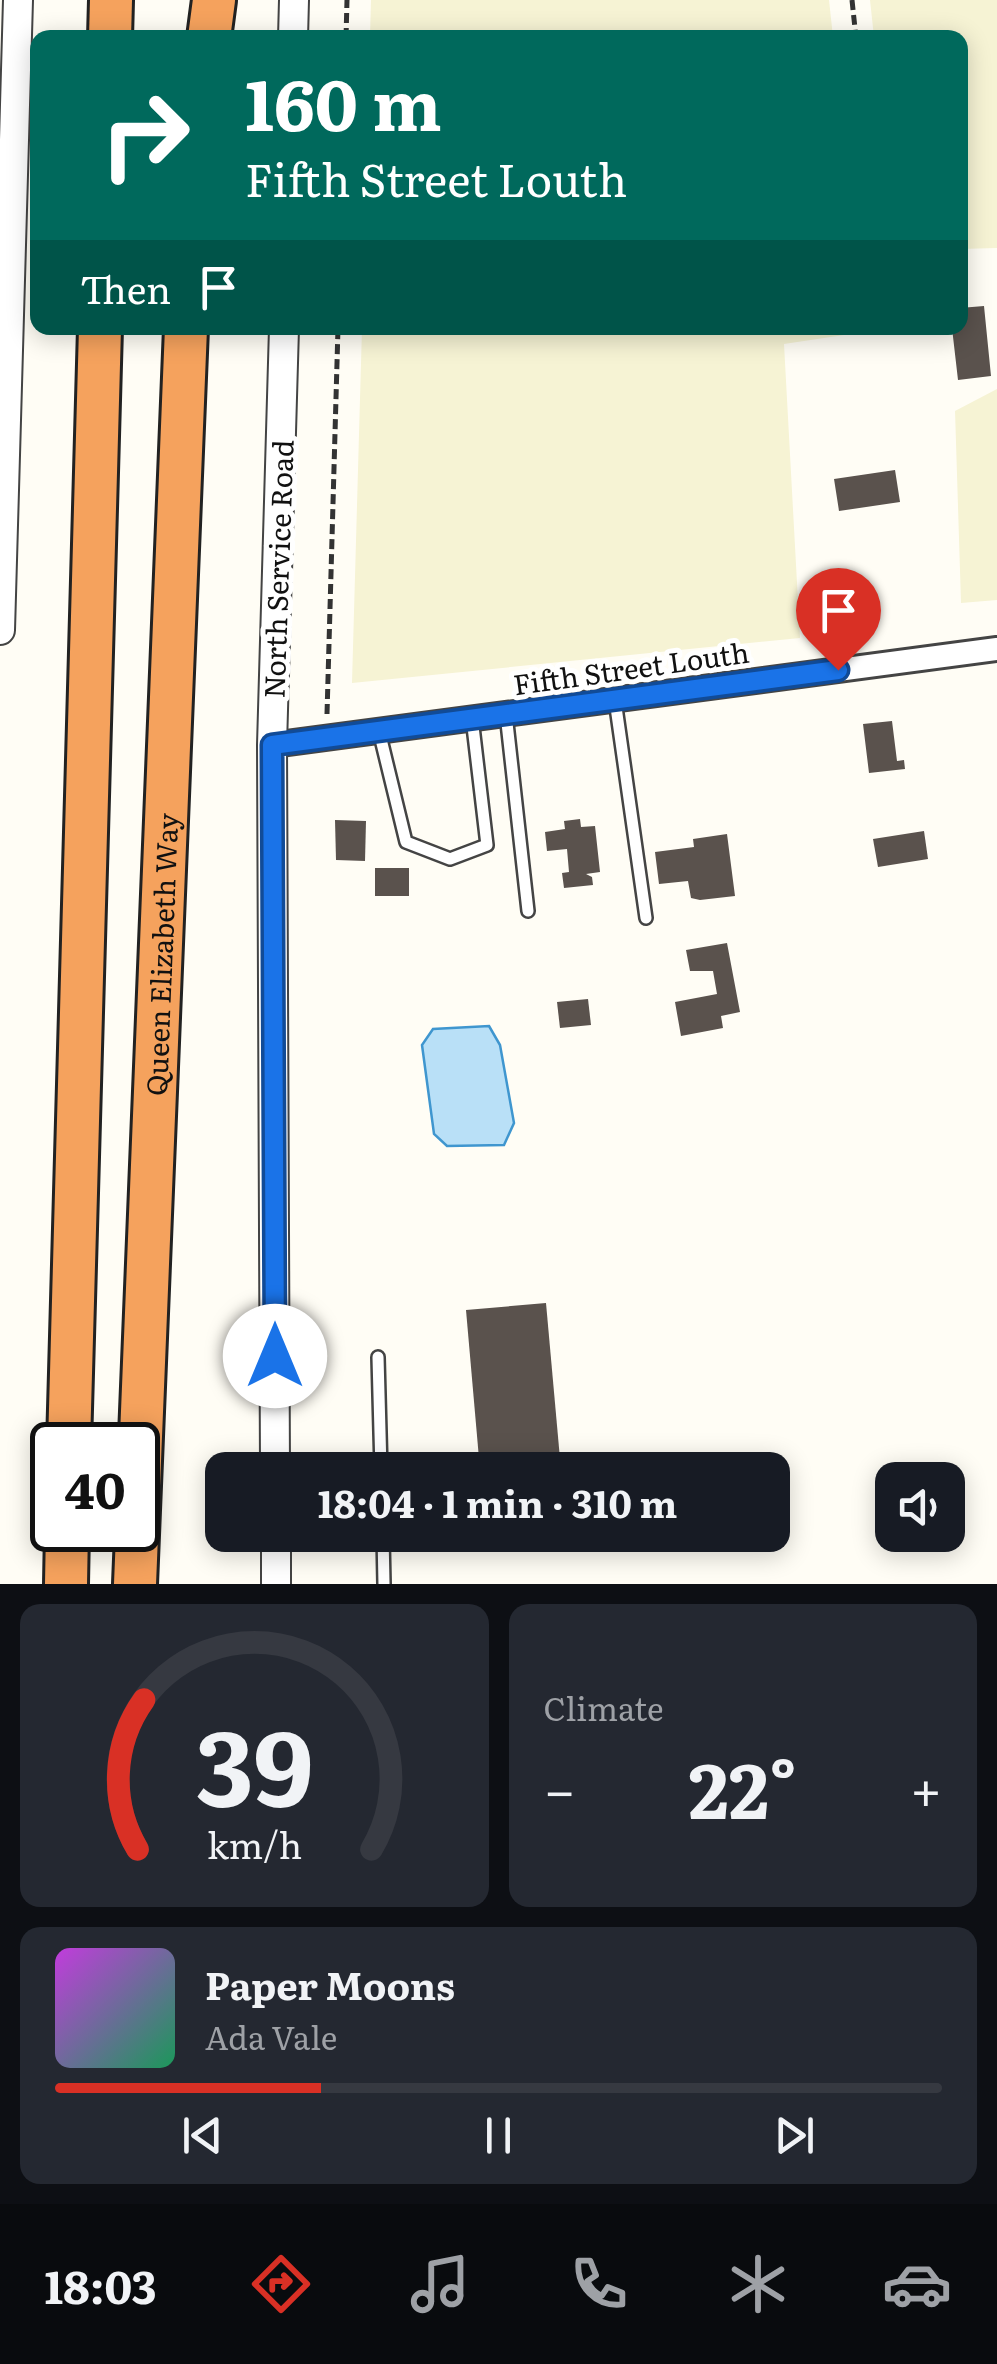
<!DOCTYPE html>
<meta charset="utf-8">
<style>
:root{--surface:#171b24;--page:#242831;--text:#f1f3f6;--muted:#9ea1a6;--line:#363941;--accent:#d93025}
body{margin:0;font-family:Literata,serif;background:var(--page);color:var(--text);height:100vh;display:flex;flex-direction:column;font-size:38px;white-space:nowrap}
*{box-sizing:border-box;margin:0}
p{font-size:32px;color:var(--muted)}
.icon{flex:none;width:55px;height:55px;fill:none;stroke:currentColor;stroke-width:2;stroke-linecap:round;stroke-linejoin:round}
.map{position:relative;height:1584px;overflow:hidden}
.drawer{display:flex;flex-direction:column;gap:20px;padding:20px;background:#0d0f14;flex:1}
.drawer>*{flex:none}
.top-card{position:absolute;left:30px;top:30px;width:938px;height:305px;border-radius:20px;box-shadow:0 5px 25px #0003;background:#00695c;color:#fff;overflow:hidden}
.fabs{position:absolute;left:875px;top:1462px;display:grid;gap:20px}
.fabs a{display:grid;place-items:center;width:90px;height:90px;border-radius:20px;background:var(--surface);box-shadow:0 5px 25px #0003;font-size:50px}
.speed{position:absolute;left:30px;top:1422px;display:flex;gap:20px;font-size:50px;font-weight:700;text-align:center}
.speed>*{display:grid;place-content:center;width:130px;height:130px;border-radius:50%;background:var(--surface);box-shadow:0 5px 25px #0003;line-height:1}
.speed .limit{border:5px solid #111;border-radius:15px;background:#fff;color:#111}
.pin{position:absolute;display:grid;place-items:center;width:85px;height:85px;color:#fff;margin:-102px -42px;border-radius:50% 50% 50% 0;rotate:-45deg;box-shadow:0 0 10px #0007}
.pin .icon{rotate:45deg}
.me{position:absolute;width:110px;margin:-55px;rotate:0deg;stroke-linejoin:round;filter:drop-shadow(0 0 8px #0008)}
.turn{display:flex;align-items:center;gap:35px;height:210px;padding:0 50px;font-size:45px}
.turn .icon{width:130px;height:130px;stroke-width:2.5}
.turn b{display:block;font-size:70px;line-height:85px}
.then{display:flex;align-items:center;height:95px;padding:0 50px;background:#0003;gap:20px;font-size:38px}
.big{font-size:75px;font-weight:700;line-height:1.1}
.drawer .widget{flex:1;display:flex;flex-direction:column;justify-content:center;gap:15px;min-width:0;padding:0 35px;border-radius:20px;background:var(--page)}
.drawer .dial{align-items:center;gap:0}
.dial svg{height:260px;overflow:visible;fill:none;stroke:var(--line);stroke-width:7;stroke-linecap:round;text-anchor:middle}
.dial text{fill:var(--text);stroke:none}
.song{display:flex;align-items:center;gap:30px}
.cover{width:120px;height:120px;border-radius:15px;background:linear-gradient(135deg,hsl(290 70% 55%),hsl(150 70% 35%))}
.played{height:10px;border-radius:5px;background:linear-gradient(90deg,var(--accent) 30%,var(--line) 30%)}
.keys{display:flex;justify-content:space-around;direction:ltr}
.heat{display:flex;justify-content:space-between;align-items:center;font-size:55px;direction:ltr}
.drawer .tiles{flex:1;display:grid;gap:20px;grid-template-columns:1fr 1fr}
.widget:last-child{grid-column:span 2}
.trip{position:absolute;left:205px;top:1452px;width:585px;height:100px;border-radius:20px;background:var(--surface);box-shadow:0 5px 25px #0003;font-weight:700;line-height:100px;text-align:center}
.dock{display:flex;height:160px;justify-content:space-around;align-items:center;background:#090b0e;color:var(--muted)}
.dock .icon{width:70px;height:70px}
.dock .on{color:var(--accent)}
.dock b{font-size:45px;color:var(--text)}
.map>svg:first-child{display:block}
</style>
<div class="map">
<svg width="997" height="1584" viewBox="0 0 997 1584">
<rect width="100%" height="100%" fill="#fffdf5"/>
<g fill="#f6f3d4">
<polygon points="371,0 829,0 833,37 370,37"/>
<polygon points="870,0 997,0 997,248 960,249 960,38 874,37"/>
<polygon points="362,328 864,328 864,332 784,344 800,638 352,683"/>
<polygon points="997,389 997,600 961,603 955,411"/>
</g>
<polygon fill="#b9e0f7" stroke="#3f96cf" stroke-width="2.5" points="489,1026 500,1045 514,1123 504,1145 447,1146 434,1134 422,1045 433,1029"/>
<g fill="#5a524d">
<polygon points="984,306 991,376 958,380 952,328 960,328 960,308"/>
<polygon points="895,470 900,502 839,511 834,479"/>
<polygon points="892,721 897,761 904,760 905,769 869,773 863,724"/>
<polygon points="580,819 581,827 595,826 600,872 586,874 592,877 593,885 564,888 562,873 569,872 567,849 547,851 545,832 565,829 564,821"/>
<polygon points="335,820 366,821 365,861 336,860"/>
<polygon points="924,831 928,859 878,867 873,839"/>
<polygon points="727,834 735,896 700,900 691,898 688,881 659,884 655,852 694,847 693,839"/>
<rect x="375" y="868" width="34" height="28"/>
<polygon points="727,943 740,1012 721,1016 723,1028 681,1036 675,1002 717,994 713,971 690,971 686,950"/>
<polygon points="588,999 591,1025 560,1028 557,1002"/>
<polygon points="546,1303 561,1470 480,1470 466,1310"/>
</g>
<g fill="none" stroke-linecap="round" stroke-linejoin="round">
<g stroke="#444" stroke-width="16">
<g id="service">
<polyline points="615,700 646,918"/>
<polyline points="506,714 528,911"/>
<polyline points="379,731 406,842 450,859 487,845 472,718"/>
<polyline points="378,1357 381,1470"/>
<polyline points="383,1535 384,1584"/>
</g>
</g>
<g stroke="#444" stroke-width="28">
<polyline id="minor" points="272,745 997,649"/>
</g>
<g stroke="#444" stroke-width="32">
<g id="tertiary">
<polyline points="293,38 294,0"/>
<polyline points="0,630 18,0"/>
<polyline points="275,1470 272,745 284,328"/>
<polyline points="276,1535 276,1584"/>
</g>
</g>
<g stroke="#222" stroke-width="48">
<g id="motorway">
<polyline points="110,38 111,0"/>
<polyline points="209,38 214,0"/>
<polyline points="69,1445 100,328"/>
<polyline points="66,1584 67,1530"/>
<path id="s1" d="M135 1584 186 328"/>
</g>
</g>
<g stroke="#333" stroke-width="5" stroke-dasharray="10 5" stroke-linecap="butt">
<polyline points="852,0 856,38"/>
<polyline points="346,38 347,0"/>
<polyline points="327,714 338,328"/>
</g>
<use href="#service" stroke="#fff" stroke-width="11"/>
<use href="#minor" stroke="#fff" stroke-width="22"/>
<use href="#tertiary" stroke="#fff" stroke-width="28"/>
<use href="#motorway" stroke="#f5a25d" stroke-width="42"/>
</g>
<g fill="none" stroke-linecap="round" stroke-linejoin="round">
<g stroke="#114b97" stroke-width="25">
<polyline id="route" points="275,1356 272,745 838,670"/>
</g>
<use href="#route" stroke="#1a73e8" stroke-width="18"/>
</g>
<g text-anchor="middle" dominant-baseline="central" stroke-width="10" stroke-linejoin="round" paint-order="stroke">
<g font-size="28" fill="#111" stroke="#fff">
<text transform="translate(277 569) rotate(-88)">North Service Road</text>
<text transform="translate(631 667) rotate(-8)">Fifth Street Louth</text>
<text stroke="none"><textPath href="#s1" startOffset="630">Queen Elizabeth Way</textPath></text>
</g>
</g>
</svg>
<div class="fabs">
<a><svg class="icon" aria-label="sound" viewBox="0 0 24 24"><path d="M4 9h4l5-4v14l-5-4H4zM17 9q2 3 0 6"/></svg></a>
</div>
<div class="speed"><div class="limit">40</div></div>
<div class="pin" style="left:838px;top:670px;background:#d93025"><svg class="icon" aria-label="arrive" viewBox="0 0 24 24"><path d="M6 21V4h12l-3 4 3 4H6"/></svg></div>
<svg class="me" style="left:275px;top:1356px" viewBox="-20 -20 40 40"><circle r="19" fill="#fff"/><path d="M0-13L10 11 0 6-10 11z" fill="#1a73e8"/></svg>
<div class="trip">18:04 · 1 min · 310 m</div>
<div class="top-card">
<div class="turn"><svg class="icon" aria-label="right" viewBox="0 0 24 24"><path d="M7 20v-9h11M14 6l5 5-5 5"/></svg><div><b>160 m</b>Fifth Street Louth</div></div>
<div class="then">Then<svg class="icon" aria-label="arrive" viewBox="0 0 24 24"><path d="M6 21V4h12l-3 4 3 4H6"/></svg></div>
</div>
</div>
<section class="drawer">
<div class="tiles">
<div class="widget dial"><svg viewBox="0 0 100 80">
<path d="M14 69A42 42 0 1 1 86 69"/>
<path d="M14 69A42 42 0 0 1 16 23" stroke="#d93025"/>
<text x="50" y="56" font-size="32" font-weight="700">39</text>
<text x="50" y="72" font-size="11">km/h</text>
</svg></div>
<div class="widget"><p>Climate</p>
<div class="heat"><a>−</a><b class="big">22°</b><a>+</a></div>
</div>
<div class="widget">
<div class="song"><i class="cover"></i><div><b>Paper Moons</b><p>Ada Vale</p></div></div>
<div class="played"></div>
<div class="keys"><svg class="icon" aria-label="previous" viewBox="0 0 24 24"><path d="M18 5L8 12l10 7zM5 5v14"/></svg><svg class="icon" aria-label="pause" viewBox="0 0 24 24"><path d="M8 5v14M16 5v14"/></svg><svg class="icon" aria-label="next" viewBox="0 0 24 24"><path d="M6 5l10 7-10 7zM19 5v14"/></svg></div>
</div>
</div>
</section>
<nav class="dock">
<b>18:03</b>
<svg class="icon on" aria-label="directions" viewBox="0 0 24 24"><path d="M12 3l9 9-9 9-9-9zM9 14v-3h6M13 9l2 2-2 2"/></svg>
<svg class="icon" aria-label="music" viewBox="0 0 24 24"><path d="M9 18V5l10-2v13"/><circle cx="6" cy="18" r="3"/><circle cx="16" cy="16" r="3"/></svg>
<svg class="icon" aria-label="phone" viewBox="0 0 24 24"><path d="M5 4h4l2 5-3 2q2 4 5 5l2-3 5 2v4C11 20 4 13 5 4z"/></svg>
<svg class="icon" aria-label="climate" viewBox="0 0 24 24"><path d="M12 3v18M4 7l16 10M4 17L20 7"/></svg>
<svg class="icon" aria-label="car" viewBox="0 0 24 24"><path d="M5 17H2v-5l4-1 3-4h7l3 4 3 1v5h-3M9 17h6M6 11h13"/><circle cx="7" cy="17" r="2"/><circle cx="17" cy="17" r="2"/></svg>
</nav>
